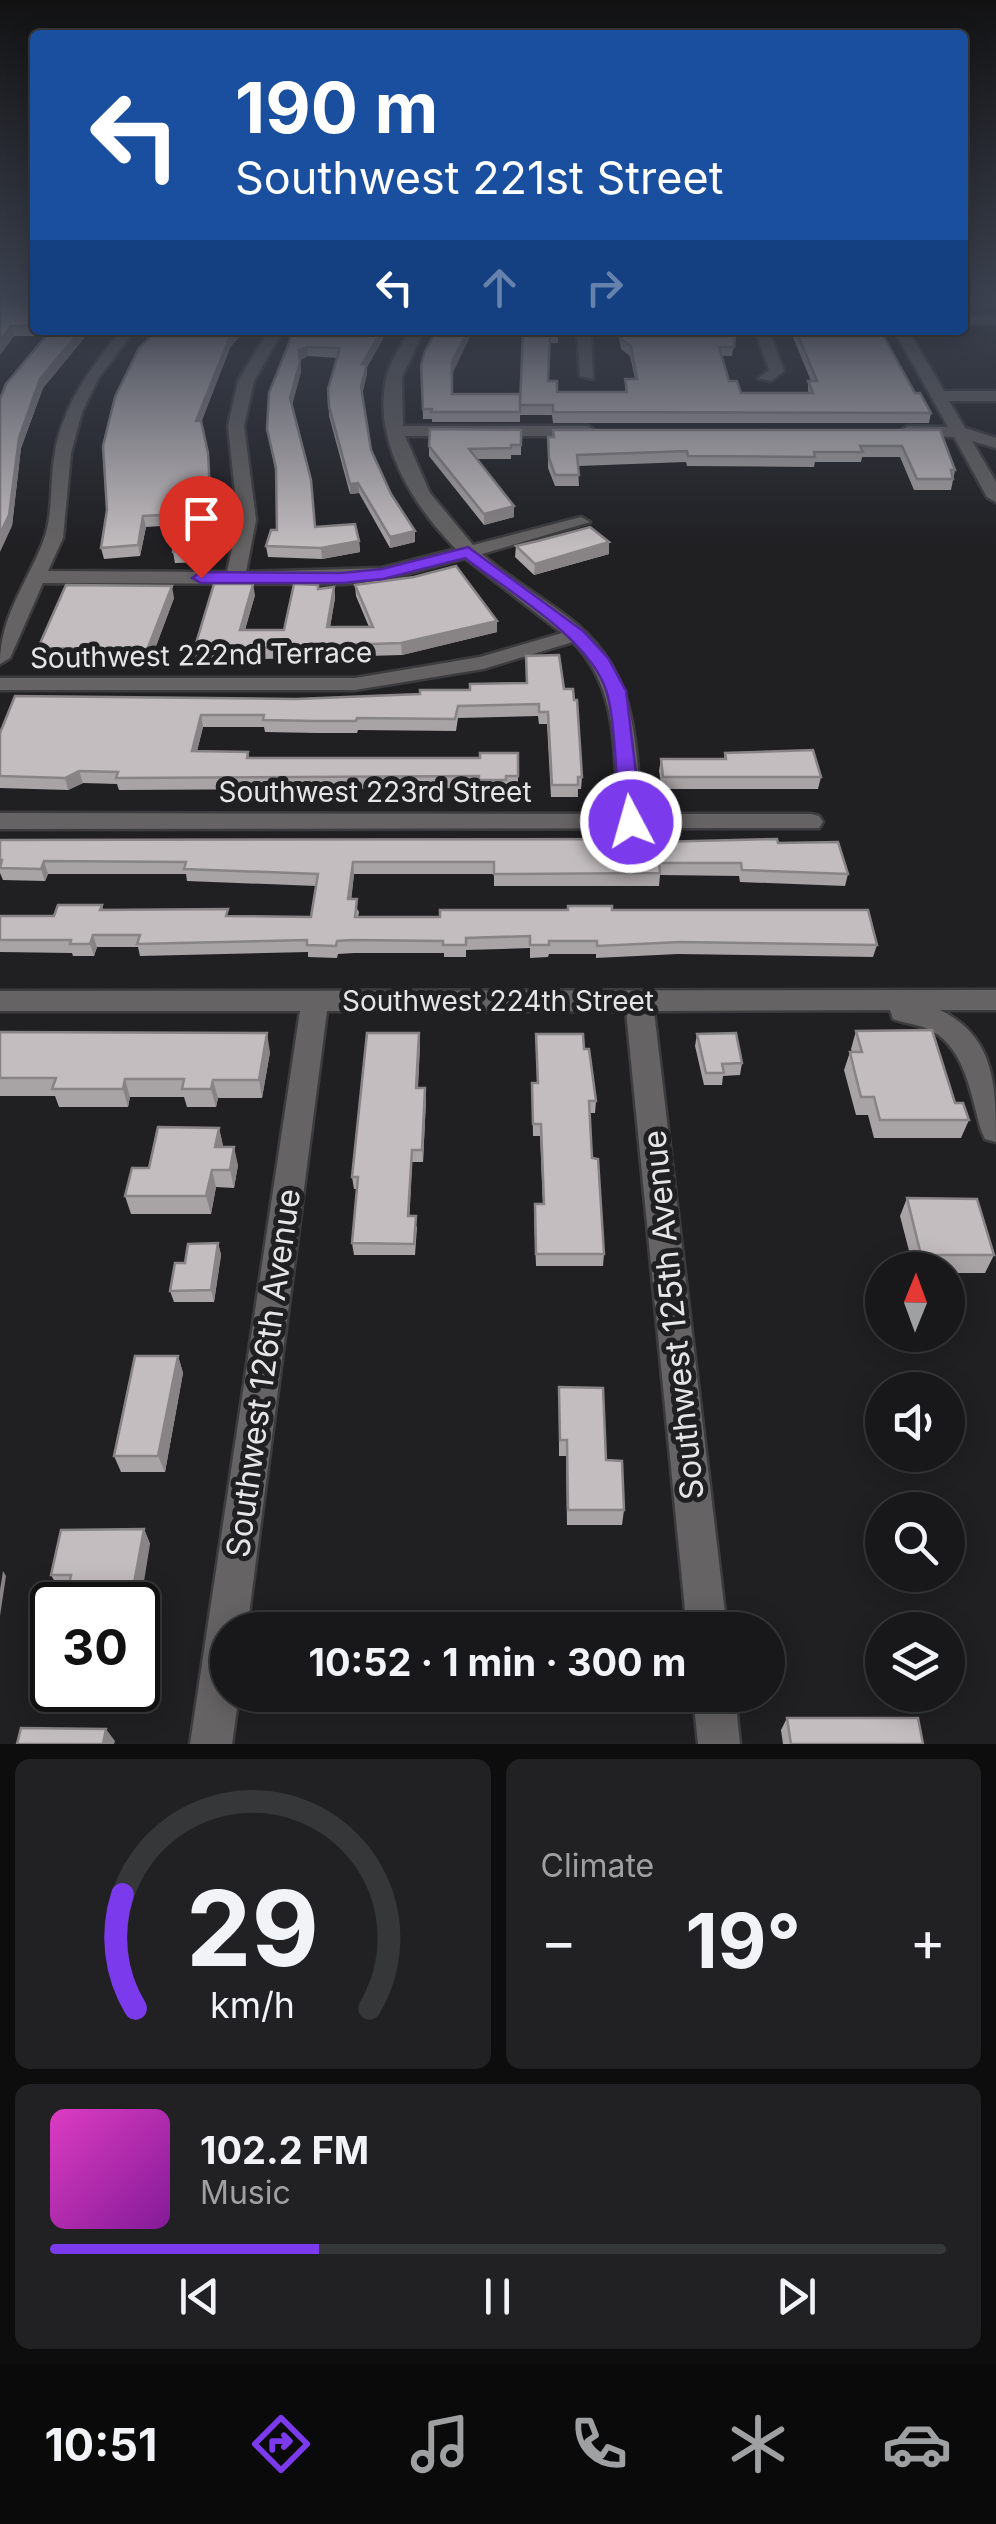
<!DOCTYPE html>
<meta charset="utf-8">
<style>
:root{--surface:#18181a;--page:#212123;--text:#f1f3f6;--muted:#9fa0a2;--line:#363739;--accent:#7c3aed}
body{margin:0;font-family:Inter,sans-serif;background:var(--page);color:var(--text);height:100vh;display:flex;flex-direction:column;font-size:38px;white-space:nowrap}
*{box-sizing:border-box;margin:0}
p{font-size:32px;color:var(--muted)}
.icon{flex:none;width:55px;height:55px;fill:none;stroke:currentColor;stroke-width:2;stroke-linecap:round;stroke-linejoin:round}
.map{position:relative;height:1744px;overflow:hidden}
.details{display:flex;flex-direction:column;gap:15px;padding:15px;background:#0d0d0e;flex:1}
.details>*{flex:none}
.top-card{position:absolute;left:30px;top:30px;width:938px;height:305px;border-radius:10px;box-shadow:0 5px 25px #0003,0 0 0 2px var(--line);background:#1a4fa0;color:#fff;overflow:hidden}
.needle{width:65px;rotate:1deg}
.buttons{position:absolute;left:865px;top:1252px;display:grid;gap:20px}
.buttons a{display:grid;place-items:center;width:100px;height:100px;border-radius:50%;background:var(--surface);box-shadow:0 5px 25px #0003,0 0 0 2px var(--line);font-size:50px}
.speed{position:absolute;left:30px;top:1582px;display:flex;gap:20px;font-size:50px;font-weight:700;text-align:center}
.speed>*{display:grid;place-content:center;width:130px;height:130px;border-radius:50%;background:var(--surface);box-shadow:0 5px 25px #0003,0 0 0 2px var(--line);line-height:1}
.speed .limit{border:5px solid #111;border-radius:15px;background:#fff;color:#111}
.pin{position:absolute;display:grid;place-items:center;width:85px;height:85px;color:#fff;margin:-102px -42px;border-radius:50% 50% 50% 0;rotate:-45deg;box-shadow:0 0 10px #0007}
.pin .icon{rotate:45deg}
.me{position:absolute;width:110px;margin:-55px;rotate:354deg;stroke-linejoin:round;filter:drop-shadow(0 0 8px #0008)}
.turn{display:flex;align-items:center;gap:35px;height:210px;padding:0 40px;font-size:45px}
.turn .icon{width:130px;height:130px;stroke-width:2.5}
.turn b{display:block;font-size:70px;line-height:85px}
.lanes{display:flex;align-items:center;height:95px;padding:0 40px;background:#0003;justify-content:center;gap:50px;direction:ltr}
.lanes .off{opacity:.35}
.big{font-size:75px;font-weight:700;line-height:1.1}
.details .tile{flex:1;display:flex;flex-direction:column;justify-content:center;gap:15px;min-width:0;padding:0 35px;border-radius:15px;background:var(--page)}
.details .dial{align-items:center;gap:0}
.dial svg{height:260px;overflow:visible;fill:none;stroke:var(--line);stroke-width:7;stroke-linecap:round;text-anchor:middle}
.dial text{fill:var(--text);stroke:none}
.song{display:flex;align-items:center;gap:30px}
.cover{width:120px;height:120px;border-radius:15px;background:linear-gradient(135deg,hsl(310 70% 55%),hsl(290 70% 35%))}
.played{height:10px;border-radius:5px;background:linear-gradient(90deg,var(--accent) 30%,var(--line) 30%)}
.keys{display:flex;justify-content:space-around;direction:ltr}
.heat{display:flex;justify-content:space-between;align-items:center;font-size:55px;direction:ltr}
.details .tiles{flex:1;display:grid;gap:15px;grid-template-columns:1fr 1fr}
.tile:last-child{grid-column:span 2}
.trip{position:absolute;left:210px;top:1612px;width:575px;height:100px;border-radius:50px;background:var(--surface);box-shadow:0 5px 25px #0003,0 0 0 2px var(--line);font-weight:700;line-height:100px;text-align:center}
.tab-bar{display:flex;height:160px;justify-content:space-around;align-items:center;background:#0a0a0a;color:var(--muted)}
.tab-bar .icon{width:70px;height:70px}
.tab-bar .selected{color:var(--accent)}
.tab-bar b{font-size:45px;color:var(--text)}
.map>svg:first-child{display:block}
</style>
<div class="map">
<svg width="996" height="1744" viewBox="0 0 996 1744">
<rect width="100%" height="100%" fill="#202023"/>
<g fill="none" stroke-linecap="round" stroke-linejoin="round">
<g stroke="#3c3c3e" stroke-width="5">
<g id="minor">
<rect x="962" y="316" width="34" height="8"/>
<path d="M121 330H135L99 377 82 412 71 453 63 538 48 571 227 572 238 520 228 426 238 381 269 330H283L254 381 244 426 256 520 246 572 382 568 456 549C413 506 369 436 388 372 393 357 402 344 410 330H424L402 377 403 426H588L596 431 588 436H405L430 493 473 545 581 517 590 522 482 554C509 578 540 596 569 618 638 671 634 736 642 814H811L819 816 823 822 819 828 0 829V813L618 814C614 754 619 688 573 642L483 669 355 690H0V678H355L480 657 562 633 465 558 383 580 343 584 43 583 10 658 0 664C0 617 26 585 43 542 53 517 50 485 54 458 61 407 90 369 121 330Z"/>
<polygon points="577,330 591,330 593,379 580,376"/>
<polygon points="755,330 769,330 784,371 771,381 758,378 769,370"/>
<polygon points="894,330 908,330 944,391 996,391 996,401 949,401 965,428 996,438 996,448 972,441 996,482 996,502 987,497 954,437 908,436 900,431 908,426 948,427"/>
<path d="M996 990V1010H940C996 1037 996 1088 996 1142L985 1139 981 1130C971 1096 966 1050 932 1031 920 1024 906 1024 893 1019L890 1010 654 1011 727 1630H687L626 1011H327L247 1630H228V1695H239L232 1744H190L300 1011H0V991Z"/>
<polygon points="693,1695 735,1695 740,1744 698,1744"/>
</g>
</g>
<use href="#minor" fill="#656363" fill-rule="evenodd"/>
</g>
<g fill="#a8a3a4">
<polygon points="35,303 35,330 91,330 43,388 21,448 12,526 0,399 46,336 14,336 0,355 0,306"/>
<polygon points="294,330 388,330 367,367 367,374 362,395 371,450 391,494 415,531 415,542 390,548 359,493 350,494 329,416 328,389 337,358 308,356 300,360 301,372 292,405 316,527 359,541 360,552 322,559 268,557 266,546 277,530 276,474 267,429"/>
<polygon points="437,330 473,330 453,372 452,394 520,394 523,330 558,330 558,343 550,343 548,381 557,392 625,392 625,379 635,379 630,356 621,349 618,331 611,330 733,330 735,338 732,356 722,356 729,381 741,393 808,393 808,381 811,381 790,330 880,330 915,393 931,413 929,423 553,423 552,415 520,415 520,422 432,422 432,419 423,419 421,366"/>
<polygon points="230,348 201,422 209,463 212,503 204,562 175,563 173,552 176,525 146,527 140,556 104,559 101,548"/>
<polygon points="521,430 521,455 511,455 511,459 477,459 514,517 484,525 429,456 429,446"/>
<polygon points="940,430 955,470 951,490 914,490 900,457 862,457 861,462 815,462 814,467 687,466 686,462 578,466 579,486 555,486 548,468 548,437"/>
<polygon points="609,542 609,554 534,575 515,557 516,546"/>
<polygon points="355,585 497,632 402,655 196,661 194,650 255,595 245,630 284,630 319,589 334,587 335,598 330,627 369,627 356,596"/>
<polygon points="174,598 150,662 41,659 38,648"/>
<polygon points="564,689 582,777 581,789 578,789 578,797 551,797 547,724 539,724 538,716 458,718 456,731 358,730 357,733 317,733 265,732 264,727 203,727 197,751 248,752 249,758 480,758 518,753 518,788 506,788 506,792 479,792 479,788 119,790 117,784 83,783 68,790 0,788 0,733 296,699"/>
<polygon points="725,753 821,777 818,789 662,789 659,771 661,759 724,759"/>
<polygon points="0,840 778,843 848,874 845,886 740,882 739,876 660,875 659,886 494,886 494,874 354,874 351,899 359,912 358,917 440,917 612,910 877,945 873,957 678,954 596,958 596,954 549,954 548,957 530,958 530,948 466,950 466,957 444,957 444,953 354,953 338,954 337,958 308,957 308,952 140,956 138,947 97,947 94,956 73,956 72,953 0,952 0,916 54,916 102,905 103,910 229,916 311,917 316,886 187,881 186,874 48,874 45,881 3,880 0,873"/>
<polygon points="856,1031 955,1103 969,1120 961,1138 874,1138 868,1115 856,1115 844,1070 850,1052 852,1052 851,1049"/>
<polygon points="0,1032 270,1052 262,1098 218,1098 216,1107 187,1107 184,1097 130,1097 128,1107 59,1107 55,1096 0,1096"/>
<polygon points="536,1034 584,1049 596,1101 595,1113 590,1113 592,1158 604,1254 603,1266 536,1266 534,1216 543,1204 540,1136 533,1136 532,1083 537,1083"/>
<polygon points="697,1034 742,1063 740,1075 723,1076 722,1085 704,1085 695,1046"/>
<polygon points="420,1045 418,1088 425,1088 426,1100 423,1162 412,1162 409,1216 417,1227 415,1255 354,1255 352,1243 357,1189 354,1189 352,1177"/>
<polygon points="219,1128 223,1147 238,1165 234,1188 216,1187 211,1214 131,1214 125,1196 149,1168"/>
<polygon points="907,1198 994,1255 985,1273 948,1273 948,1270 914,1270 900,1216"/>
<polygon points="218,1243 221,1255 214,1302 174,1302 170,1291 185,1263"/>
<polygon points="178,1356 183,1373 165,1472 121,1472 114,1456"/>
<polygon points="559,1387 606,1460 624,1510 622,1525 567,1525 566,1456 559,1456"/>
<polygon points="144,1529 150,1544 68,1589 59,1589 51,1575"/>
<polygon points="787,1718 923,1744 783,1744 781,1730"/>
</g>
<g fill="#888486">
<polygon points="11,326 14,336 0,355 0,342"/>
<polygon points="81,330 91,330 43,388 21,448 12,526 0,552 0,534 19,438 40,379"/>
<polygon points="236,330 245,330 230,348 198,431 196,421 229,339"/>
<polygon points="382,330 388,330 367,367 367,374 361,397 362,364"/>
<polygon points="468,330 473,330 453,372 452,362"/>
<polygon points="307,347 308,356 300,360 299,350"/>
<polygon points="300,362 301,372 291,408 290,398"/>
<polygon points="208,453 212,503 204,562 202,550"/>
<polygon points="358,483 359,493 350,494 350,484"/>
<polygon points="514,506 514,517 484,525 484,514"/>
<polygon points="143,516 146,527 140,556 138,545"/>
<polygon points="415,531 415,542 390,548 390,537"/>
<polygon points="359,541 360,552 322,559 321,548"/>
<polygon points="609,542 609,554 534,575 535,564"/>
<polygon points="253,584 255,595 241,642 240,630"/>
<polygon points="172,586 174,598 150,662 147,650"/>
<polygon points="334,587 335,598 328,639 327,627"/>
<polygon points="497,621 497,632 402,655 401,643"/>
<polygon points="201,715 203,727 194,763 192,751"/>
<polygon points="79,771 83,783 68,790 65,778"/>
<polygon points="44,861 48,874 45,881 41,869"/>
<polygon points="353,862 354,874 350,912 348,899"/>
<polygon points="93,935 97,947 94,956 90,944"/>
<polygon points="267,1033 270,1052 262,1098 259,1080"/>
<polygon points="419,1033 420,1045 417,1100 416,1088"/>
<polygon points="125,1079 130,1097 128,1107 123,1089"/>
<polygon points="213,1080 218,1098 216,1107 211,1089"/>
<polygon points="425,1088 426,1100 423,1162 422,1150"/>
<polygon points="219,1128 223,1145 219,1165 215,1147"/>
<polygon points="234,1147 238,1165 234,1188 230,1170"/>
<polygon points="412,1150 412,1162 409,1227 408,1216"/>
<polygon points="212,1170 216,1187 211,1214 206,1196"/>
<polygon points="218,1243 221,1255 214,1302 211,1290"/>
<polygon points="178,1356 183,1373 165,1472 158,1456"/>
<polygon points="144,1529 150,1544 138,1619 138,1605 130,1605"/>
<polygon points="3,1571 6,1576 0,1616 0,1590"/>
<polygon points="106,1729 115,1741 114,1744 103,1744"/>
</g>
<g fill="#c3bdbf" stroke="#888486" stroke-width="2.5">
<polygon points="3,303 35,303 35,326 11,326 0,342 0,306"/>
<polygon points="51,330 81,330 40,379 19,438 9,515 0,534 0,399 6,384"/>
<polygon points="157,330 236,330 229,339 196,421 201,421 208,453 210,492 202,550 173,552 177,514 143,516 138,545 101,548 107,510 103,446 115,397 139,348"/>
<polygon points="294,330 382,330 362,364 367,364 361,387 371,450 391,494 415,531 390,537 358,483 350,484 329,406 328,389 340,348 307,347 299,350 300,362 290,398 311,480 315,527 355,524 359,541 321,548 266,546 271,530 277,530 276,468 267,429 269,393"/>
<polygon points="437,330 468,330 452,362 452,394 520,394 520,412 431,412 432,409 423,409 421,366 425,351"/>
<polygon points="523,330 558,330 558,333 550,333 548,381 557,381 557,392 627,392 625,379 637,379 631,346 621,339 620,330 733,330 735,338 734,347 719,347 729,381 737,381 741,393 813,393 808,381 817,381 796,330 880,330 915,393 920,393 931,413 553,412 553,405 520,405"/>
<polygon points="430,429 521,430 521,445 511,445 511,448 469,449 514,506 484,514 429,446"/>
<polygon points="553,430 940,430 955,470 951,470 953,479 917,479 902,446 860,446 863,452 814,452 815,457 688,456 687,451 577,455 579,475 555,475 549,458 548,437 554,437"/>
<polygon points="590,527 609,542 535,564 516,546 538,541"/>
<polygon points="456,566 497,621 401,643 194,650 214,584 253,584 240,630 284,630 294,584 318,585 318,589 334,587 327,627 373,627 355,585 414,577"/>
<polygon points="66,585 172,586 147,650 38,648"/>
<polygon points="559,655 564,689 573,689 574,700 577,700 582,777 578,777 578,785 552,785 548,712 539,712 539,704 458,706 455,719 357,718 356,721 316,721 263,720 264,715 201,715 192,751 248,752 247,758 480,758 480,753 518,753 518,776 506,776 506,780 479,780 479,776 116,778 118,772 79,771 65,778 0,776 0,733 15,696 296,699 420,694 420,690 470,690 470,684 527,683 526,656"/>
<polygon points="813,750 821,777 663,777 661,759 726,759 725,753"/>
<polygon points="656,839 656,842 777,839 778,843 838,842 848,874 742,870 741,863 659,863 660,873 494,874 494,862 353,862 348,899 357,899 355,917 440,917 440,910 568,910 568,906 612,906 612,910 868,910 877,945 680,942 597,946 597,941 549,941 549,945 530,945 530,936 466,938 466,945 443,945 443,941 352,940 337,941 336,946 307,945 307,940 137,944 140,935 93,935 90,944 70,944 71,940 0,940 0,916 54,916 58,905 102,905 100,910 228,909 226,916 311,917 318,874 184,869 186,862 44,861 41,869 0,868 2,860 0,860 0,840"/>
<polygon points="932,1030 955,1103 963,1103 969,1120 880,1120 874,1097 861,1097 854,1069 850,1052 862,1052 856,1031"/>
<polygon points="0,1032 267,1033 259,1080 213,1080 211,1089 182,1089 184,1079 125,1079 123,1089 52,1089 56,1078 0,1078"/>
<polygon points="367,1033 419,1033 416,1088 425,1088 422,1150 412,1150 408,1216 416,1216 414,1244 352,1243 358,1177 352,1177"/>
<polygon points="736,1033 742,1063 722,1064 724,1073 706,1073 697,1034"/>
<polygon points="536,1034 583,1034 584,1049 589,1049 596,1101 589,1101 592,1158 598,1159 604,1254 536,1254 535,1204 544,1204 541,1124 533,1124 532,1083 538,1083"/>
<polygon points="158,1127 219,1128 215,1147 234,1147 230,1170 212,1170 206,1196 125,1196 132,1168 149,1168"/>
<polygon points="907,1198 977,1199 994,1255 921,1255"/>
<polygon points="218,1243 211,1290 170,1291 175,1263 185,1263 188,1244"/>
<polygon points="135,1356 178,1356 158,1456 114,1456"/>
<polygon points="559,1387 603,1388 606,1460 622,1461 624,1510 568,1510 567,1440 560,1440"/>
<polygon points="144,1529 130,1605 65,1605 71,1575 51,1575 61,1530"/>
<polygon points="787,1718 918,1718 923,1744 791,1744"/>
<polygon points="21,1728 106,1729 103,1744 17,1744"/>
</g>
<linearGradient id="sky" x2="0" y2="1"><stop stop-color="#121213"/><stop offset="0.55" stop-color="#3c4250"/><stop offset="1" stop-color="#3c4250" stop-opacity="0"/></linearGradient>
<rect width="996" height="548" fill="url(#sky)"/>
<path fill="#7c3aed" stroke="#51269a" stroke-width="2.5" d="M468 547 583 631 608 658 626 691 642 822 639 827H623L620 822C616 787 616 720 606 690 589 638 508 591 465 558L383 579 342 583H201L192 578 201 572 342 573 382 569Z"/>
<g text-anchor="middle" dominant-baseline="central" stroke-width="10" stroke-linejoin="round" paint-order="stroke">
<g font-size="28" fill="#e5e5e7" stroke="#202023">
<text transform="translate(201 655) rotate(-1)">Southwest 222nd Terrace</text>
<text x="375" y="792">Southwest 223rd Street</text>
<text x="498" y="1001">Southwest 224th Street</text>
</g>
<g font-size="32" fill="#e5e5e7" stroke="#202023">
<text transform="translate(673 1315) rotate(-96)">Southwest 125th Avenue</text>
<text transform="translate(263 1373) rotate(-82)">Southwest 126th Avenue</text>
</g>
</g>
</svg>
<div class="buttons">
<a><svg class="needle" viewBox="-14 -14 28 28"><path d="M0-13l5 13h-10z" fill="#e53935"/><path d="M0 13l5-13h-10z" fill="#9fa0a2"/></svg></a>
<a><svg class="icon" aria-label="sound" viewBox="0 0 24 24"><path d="M4 9h4l5-4v14l-5-4H4zM17 9q2 3 0 6"/></svg></a>
<a><svg class="icon" aria-label="search" viewBox="0 0 24 24"><circle cx="10" cy="10" r="6"/><path d="M15 15l6 6"/></svg></a>
<a><svg class="icon" aria-label="layers" viewBox="0 0 24 24"><path d="M12 4l9 5-9 5-9-5zM3 14l9 5 9-5"/></svg></a>
</div>
<div class="speed"><div class="limit">30</div></div>
<div class="pin" style="left:201px;top:578px;background:#d93025"><svg class="icon" aria-label="arrive" viewBox="0 0 24 24"><path d="M6 21V4h12l-3 4 3 4H6"/></svg></div>
<svg class="me" style="left:631px;top:822px" viewBox="-20 -20 40 40"><circle r="17" fill="#7c3aed" stroke="#fff" stroke-width="3"/><path d="M0-11L8 9 0 5-8 9z" fill="#fff"/></svg>
<div class="trip">10:52 · 1 min · 300 m</div>
<div class="top-card">
<div class="turn"><svg class="icon" aria-label="left" viewBox="0 0 24 24"><path d="M17 20v-9H6M10 6l-5 5 5 5"/></svg><div><b>190 m</b>Southwest 221st Street</div></div>
<div class="lanes"><svg class="icon" aria-label="left" viewBox="0 0 24 24"><path d="M17 20v-9H6M10 6l-5 5 5 5"/></svg><svg class="icon off" aria-label="ahead" viewBox="0 0 24 24"><path d="M12 20V5M6 11l6-6 6 6"/></svg><svg class="icon off" aria-label="right" viewBox="0 0 24 24"><path d="M7 20v-9h11M14 6l5 5-5 5"/></svg></div>
</div>
</div>
<section class="details">
<div class="tiles">
<div class="tile dial"><svg viewBox="0 0 100 80">
<path d="M14 69A42 42 0 1 1 86 69"/>
<path d="M14 69A42 42 0 0 1 10 34" stroke="#7c3aed"/>
<text x="50" y="56" font-size="32" font-weight="700">29</text>
<text x="50" y="72" font-size="11">km/h</text>
</svg></div>
<div class="tile"><p>Climate</p>
<div class="heat"><a>−</a><b class="big">19°</b><a>+</a></div>
</div>
<div class="tile">
<div class="song"><i class="cover"></i><div><b>102.2 FM</b><p>Music</p></div></div>
<div class="played"></div>
<div class="keys"><svg class="icon" aria-label="previous" viewBox="0 0 24 24"><path d="M18 5L8 12l10 7zM5 5v14"/></svg><svg class="icon" aria-label="pause" viewBox="0 0 24 24"><path d="M8 5v14M16 5v14"/></svg><svg class="icon" aria-label="next" viewBox="0 0 24 24"><path d="M6 5l10 7-10 7zM19 5v14"/></svg></div>
</div>
</div>
</section>
<nav class="tab-bar">
<b>10:51</b>
<svg class="icon selected" aria-label="directions" viewBox="0 0 24 24"><path d="M12 3l9 9-9 9-9-9zM9 14v-3h6M13 9l2 2-2 2"/></svg>
<svg class="icon" aria-label="music" viewBox="0 0 24 24"><path d="M9 18V5l10-2v13"/><circle cx="6" cy="18" r="3"/><circle cx="16" cy="16" r="3"/></svg>
<svg class="icon" aria-label="phone" viewBox="0 0 24 24"><path d="M5 4h4l2 5-3 2q2 4 5 5l2-3 5 2v4C11 20 4 13 5 4z"/></svg>
<svg class="icon" aria-label="climate" viewBox="0 0 24 24"><path d="M12 3v18M4 7l16 10M4 17L20 7"/></svg>
<svg class="icon" aria-label="car" viewBox="0 0 24 24"><path d="M5 17H2v-5l4-1 3-4h7l3 4 3 1v5h-3M9 17h6M6 11h13"/><circle cx="7" cy="17" r="2"/><circle cx="17" cy="17" r="2"/></svg>
</nav>
